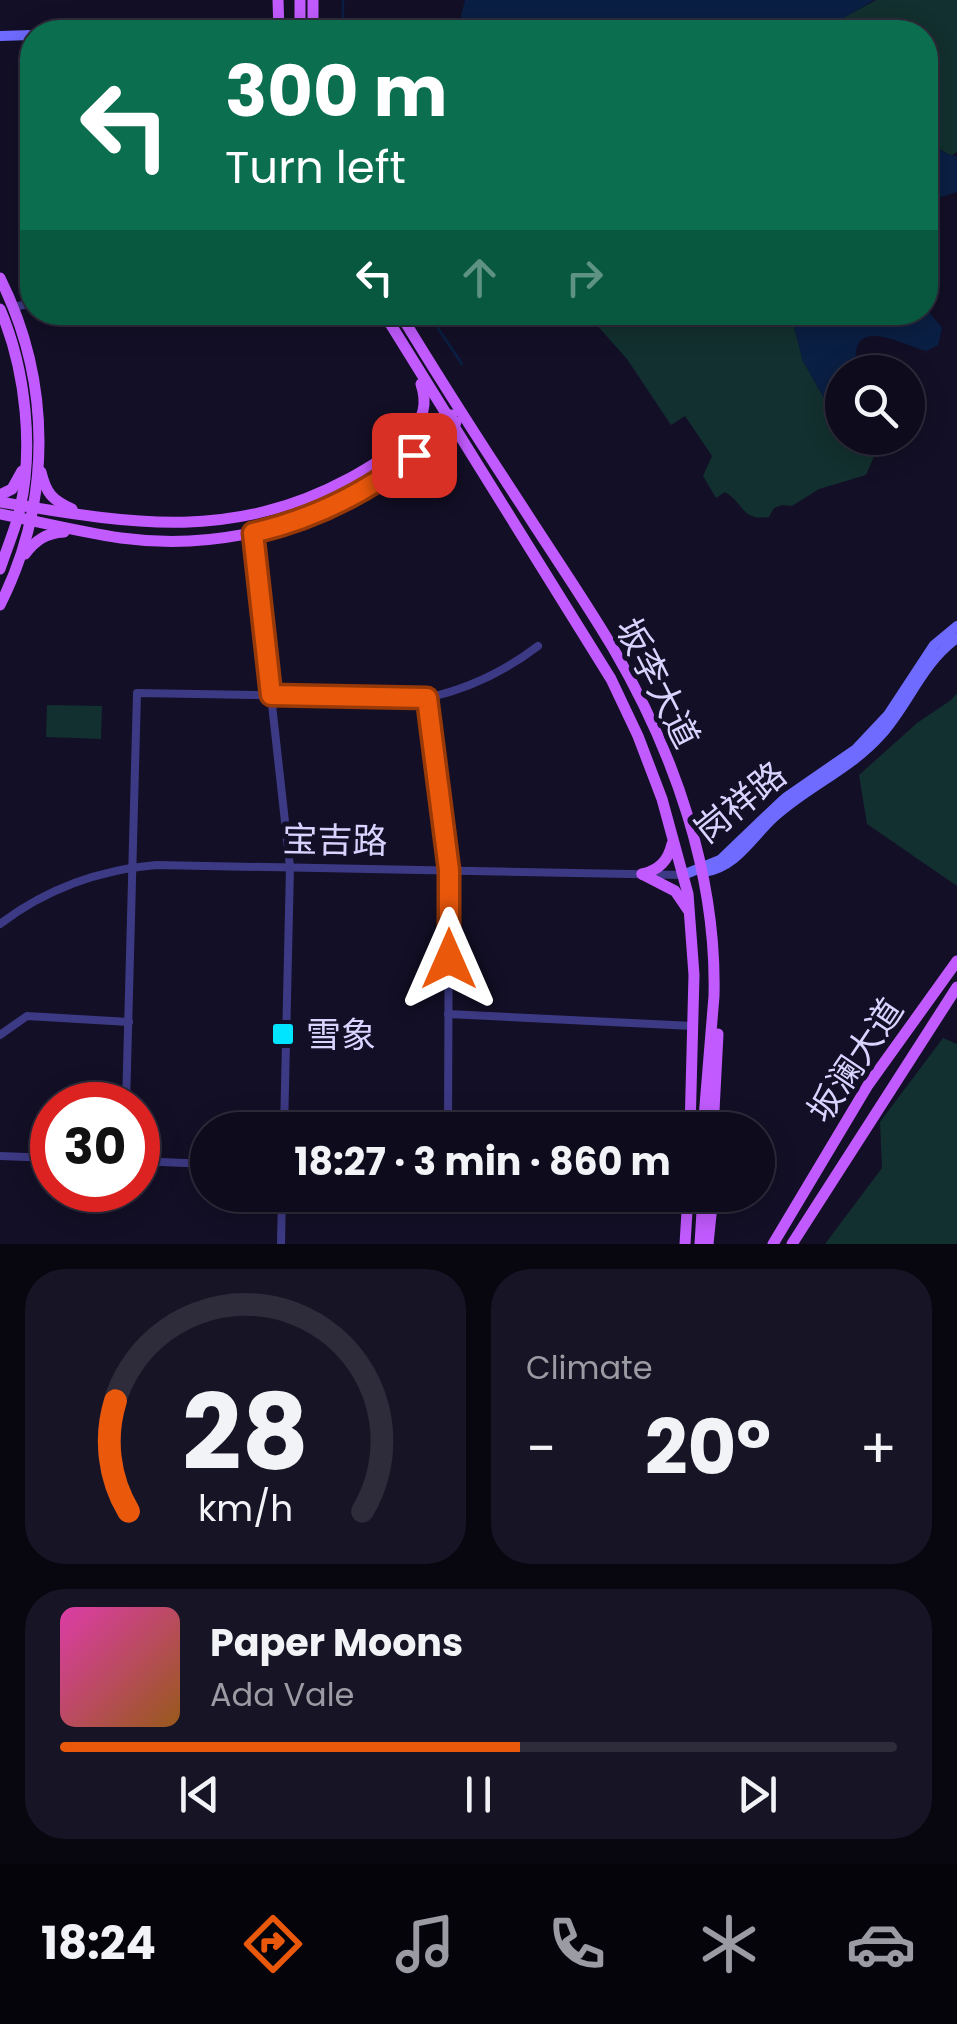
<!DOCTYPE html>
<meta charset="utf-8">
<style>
:root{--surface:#0e0b1c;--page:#171425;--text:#f1f3f6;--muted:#9b9ba3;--line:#2e2b3b;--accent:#ea580c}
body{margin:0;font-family:Poppins,"Noto Sans SC",sans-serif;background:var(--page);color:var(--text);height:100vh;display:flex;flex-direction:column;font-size:38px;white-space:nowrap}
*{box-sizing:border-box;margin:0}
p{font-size:32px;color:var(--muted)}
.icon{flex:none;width:55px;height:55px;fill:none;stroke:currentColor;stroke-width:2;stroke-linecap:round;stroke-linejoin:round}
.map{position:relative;height:1244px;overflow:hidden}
.drawer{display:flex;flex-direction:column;gap:25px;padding:25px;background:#08060f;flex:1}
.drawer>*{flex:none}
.banner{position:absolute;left:20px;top:20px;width:918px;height:305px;border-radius:40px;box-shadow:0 5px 25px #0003,0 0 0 2px var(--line);background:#0b6e4f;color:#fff;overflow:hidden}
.buttons{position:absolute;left:825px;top:355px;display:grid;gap:20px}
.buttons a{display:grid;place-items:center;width:100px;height:100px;border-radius:50%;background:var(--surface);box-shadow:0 5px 25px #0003,0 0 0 2px var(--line);font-size:50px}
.speed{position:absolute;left:30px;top:1082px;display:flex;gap:20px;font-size:50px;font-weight:700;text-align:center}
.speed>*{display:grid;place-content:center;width:130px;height:130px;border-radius:50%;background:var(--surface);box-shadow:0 5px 25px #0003,0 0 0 2px var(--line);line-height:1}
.speed .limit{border:15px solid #d22;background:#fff;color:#111}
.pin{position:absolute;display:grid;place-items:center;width:85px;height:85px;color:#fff;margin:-42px;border-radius:20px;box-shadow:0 5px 15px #0006}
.me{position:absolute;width:110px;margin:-55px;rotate:0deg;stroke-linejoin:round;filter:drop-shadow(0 0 8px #0008)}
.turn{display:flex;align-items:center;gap:35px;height:210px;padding:0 40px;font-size:45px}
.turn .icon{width:130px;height:130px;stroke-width:2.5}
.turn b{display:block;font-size:70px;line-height:85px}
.lanes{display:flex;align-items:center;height:95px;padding:0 40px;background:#0003;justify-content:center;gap:50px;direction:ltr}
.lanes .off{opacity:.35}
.big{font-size:75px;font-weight:700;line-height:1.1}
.drawer .card{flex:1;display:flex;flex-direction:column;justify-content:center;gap:15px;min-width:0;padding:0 35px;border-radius:40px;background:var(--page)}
.drawer .dial{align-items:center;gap:0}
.dial svg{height:260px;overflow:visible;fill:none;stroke:var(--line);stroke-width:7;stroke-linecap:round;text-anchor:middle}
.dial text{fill:var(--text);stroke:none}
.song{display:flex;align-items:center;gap:30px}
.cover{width:120px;height:120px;border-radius:15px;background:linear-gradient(135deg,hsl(320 70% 55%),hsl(30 70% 35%))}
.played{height:10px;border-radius:5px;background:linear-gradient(90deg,var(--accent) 55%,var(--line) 55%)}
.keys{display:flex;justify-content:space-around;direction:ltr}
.heat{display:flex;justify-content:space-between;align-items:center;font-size:55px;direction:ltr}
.drawer .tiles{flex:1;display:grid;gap:25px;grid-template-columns:1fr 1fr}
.card:last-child{grid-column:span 2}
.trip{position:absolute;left:190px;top:1112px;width:585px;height:100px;border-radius:50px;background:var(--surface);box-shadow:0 5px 25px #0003,0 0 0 2px var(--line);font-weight:700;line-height:100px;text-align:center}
.dock{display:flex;height:160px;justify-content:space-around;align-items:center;background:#06040b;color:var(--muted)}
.dock .icon{width:70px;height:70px}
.dock .active{color:var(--accent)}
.dock b{font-size:45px;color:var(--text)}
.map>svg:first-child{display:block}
</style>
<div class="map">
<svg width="957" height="1244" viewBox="0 0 957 1244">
<rect width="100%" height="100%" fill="#130f26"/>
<g fill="#12302f">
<polygon points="876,0 957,0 957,152 951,156 933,145 925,144 925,32 820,32 828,26"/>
<path d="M586 313H792V319L803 361 842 430V438H852L876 452 866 475 819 489 792 506 782 505 774 508 769 517C741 521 745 504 725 492L716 498 703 476 712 456 685 416 671 425 627 359Z"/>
<polygon points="957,693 957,886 867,824 859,775 917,723 951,700"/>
<polygon points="47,705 102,706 101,739 46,737"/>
<polygon points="943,1038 957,1044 957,1244 825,1244 882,1168 880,1122"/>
</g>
<g fill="#0a1f44">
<polygon points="465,0 874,0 820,32 457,32"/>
<path d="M925 144C937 145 945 156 957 156V192L938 198 925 208Z"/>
<path d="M925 307 942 328 938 345 926 351C908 347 860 319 856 352 855 362 859 367 866 372H842V426H840L803 361 792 319V313L925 312Z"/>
</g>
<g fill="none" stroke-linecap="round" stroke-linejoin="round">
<g stroke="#0a1f44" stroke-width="2.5">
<polyline points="343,0 343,32"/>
<polyline points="427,312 462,364"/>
</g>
<g stroke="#3d3a85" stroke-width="8">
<polyline points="14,307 32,303"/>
<polyline points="253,533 290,867 284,1130"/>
<polyline points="427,698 449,870 448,1130"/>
<path d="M0 924C46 889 98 870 156 865L683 875"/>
<polyline points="448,1014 693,1026"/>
<polyline points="0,1035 27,1016 129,1022"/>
<path d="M126 1105 137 693 427 698C468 689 504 672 538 646"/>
<polyline points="0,1156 52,1158"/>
<polyline points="138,1161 208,1164"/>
<polyline points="281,1244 282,1195"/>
</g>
<g stroke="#6f6bff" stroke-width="10">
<polyline points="82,32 153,29 199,32"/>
<polyline points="0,36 32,35"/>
<path d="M704 872C734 868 750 841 770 821 804 788 849 771 881 735 909 704 922 663 957 638"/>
<polyline points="683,875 720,860 785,798 856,749 888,715 934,645 957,626"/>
</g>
<g stroke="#c25bff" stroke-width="11">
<polyline points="278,0 279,32"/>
<polyline points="300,0 300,32"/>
<polyline points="313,0 313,32"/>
<path d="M0 278C52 382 52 502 0 605"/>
<path d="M0 309C26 370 35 452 18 517 13 534 6 551 0 569"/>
<polyline points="383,312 611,679 638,736 662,799 688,894 694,975 690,1130"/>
<path d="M399 312C439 378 480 442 522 506 552 553 584 599 613 648 674 752 717 874 714 996L703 1130"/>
<path d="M410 436C423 417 428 405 421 384"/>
<path d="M41 472C46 493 52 500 72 509"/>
<polyline points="0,495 12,489 22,471"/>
<path d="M0 502C128 523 229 543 350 478 384 460 414 436 446 415H452"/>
<path d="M0 514C40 522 80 532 121 538 202 549 286 533 358 493 392 474 422 450 453 428L456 422"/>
<path d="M25 554C36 540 46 533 64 532"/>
<polyline points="642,874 675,891 688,910"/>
<path d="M642 874C659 870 668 861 672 844"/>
<polyline points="713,1130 718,1034"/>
<polyline points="685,1244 688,1195"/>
<polyline points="700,1244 703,1195"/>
<polyline points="708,1244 713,1195"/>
<polyline points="773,1244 868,1085 957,961"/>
<polyline points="792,1244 957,987"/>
</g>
</g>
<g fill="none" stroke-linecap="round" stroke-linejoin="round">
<g stroke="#983908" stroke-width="25">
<path id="route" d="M414 455C366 493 313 519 253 533L271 695 427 698 449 870V959"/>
</g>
<use href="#route" stroke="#ea580c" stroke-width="18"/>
</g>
<rect fill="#00e5ff" stroke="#130f26" stroke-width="4" x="271" y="1022" width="24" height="24" rx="5"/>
<g text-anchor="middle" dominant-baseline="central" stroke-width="10" stroke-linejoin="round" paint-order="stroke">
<g font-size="35" fill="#d9d4ff" stroke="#130f26">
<text transform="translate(658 683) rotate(63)">坂李大道</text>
<text transform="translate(740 802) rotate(-39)">岗祥路</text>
<text transform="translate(335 840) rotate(1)">宝吉路</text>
<text transform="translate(855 1060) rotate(-56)">坂澜大道</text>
</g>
<g font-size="35" fill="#d9d4ff" stroke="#130f26" text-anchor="start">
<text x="306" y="1034">雪象</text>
</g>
</g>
</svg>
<div class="buttons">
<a><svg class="icon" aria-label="search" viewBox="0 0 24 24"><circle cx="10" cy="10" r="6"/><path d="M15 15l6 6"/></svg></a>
</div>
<div class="speed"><div class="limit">30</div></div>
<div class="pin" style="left:414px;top:455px;background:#d93025"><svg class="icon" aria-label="arrive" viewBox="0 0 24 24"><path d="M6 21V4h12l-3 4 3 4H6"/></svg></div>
<svg class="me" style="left:449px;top:959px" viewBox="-20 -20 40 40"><path d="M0-17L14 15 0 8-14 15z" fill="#ea580c" stroke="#fff" stroke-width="4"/></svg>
<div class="trip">18:27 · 3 min · 860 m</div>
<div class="banner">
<div class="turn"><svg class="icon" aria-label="left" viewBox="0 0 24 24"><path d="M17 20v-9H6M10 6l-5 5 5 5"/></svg><div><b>300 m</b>Turn left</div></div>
<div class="lanes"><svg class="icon" aria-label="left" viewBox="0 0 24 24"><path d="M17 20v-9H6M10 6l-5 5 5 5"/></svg><svg class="icon off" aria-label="ahead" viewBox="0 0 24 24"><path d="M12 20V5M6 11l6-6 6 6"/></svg><svg class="icon off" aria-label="right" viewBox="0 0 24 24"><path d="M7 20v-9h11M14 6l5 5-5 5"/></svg></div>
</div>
</div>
<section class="drawer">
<div class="tiles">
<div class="card dial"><svg viewBox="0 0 100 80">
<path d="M14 69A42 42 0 1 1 86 69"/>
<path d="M14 69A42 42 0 0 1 10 35" stroke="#ea580c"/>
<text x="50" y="56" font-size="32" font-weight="700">28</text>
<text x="50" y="72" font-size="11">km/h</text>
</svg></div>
<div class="card"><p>Climate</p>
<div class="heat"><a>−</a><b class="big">20°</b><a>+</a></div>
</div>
<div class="card">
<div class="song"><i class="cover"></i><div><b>Paper Moons</b><p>Ada Vale</p></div></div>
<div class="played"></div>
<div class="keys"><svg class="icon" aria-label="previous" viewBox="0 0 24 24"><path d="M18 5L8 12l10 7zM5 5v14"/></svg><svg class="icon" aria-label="pause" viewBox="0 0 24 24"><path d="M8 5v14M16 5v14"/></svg><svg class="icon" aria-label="next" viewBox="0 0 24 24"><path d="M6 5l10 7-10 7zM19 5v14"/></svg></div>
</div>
</div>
</section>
<nav class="dock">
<b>18:24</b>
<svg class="icon active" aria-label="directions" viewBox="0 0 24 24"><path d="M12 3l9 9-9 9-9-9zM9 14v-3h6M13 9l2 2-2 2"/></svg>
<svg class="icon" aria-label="music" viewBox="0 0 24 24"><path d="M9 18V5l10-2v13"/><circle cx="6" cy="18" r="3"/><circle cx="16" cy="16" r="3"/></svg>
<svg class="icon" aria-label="phone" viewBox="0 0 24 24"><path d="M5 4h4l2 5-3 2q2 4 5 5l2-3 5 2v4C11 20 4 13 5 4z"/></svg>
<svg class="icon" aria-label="climate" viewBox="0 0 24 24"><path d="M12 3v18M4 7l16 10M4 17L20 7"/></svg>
<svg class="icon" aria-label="car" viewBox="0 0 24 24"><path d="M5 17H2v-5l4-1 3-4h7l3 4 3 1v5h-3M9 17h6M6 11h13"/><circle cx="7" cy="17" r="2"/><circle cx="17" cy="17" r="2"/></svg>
</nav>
